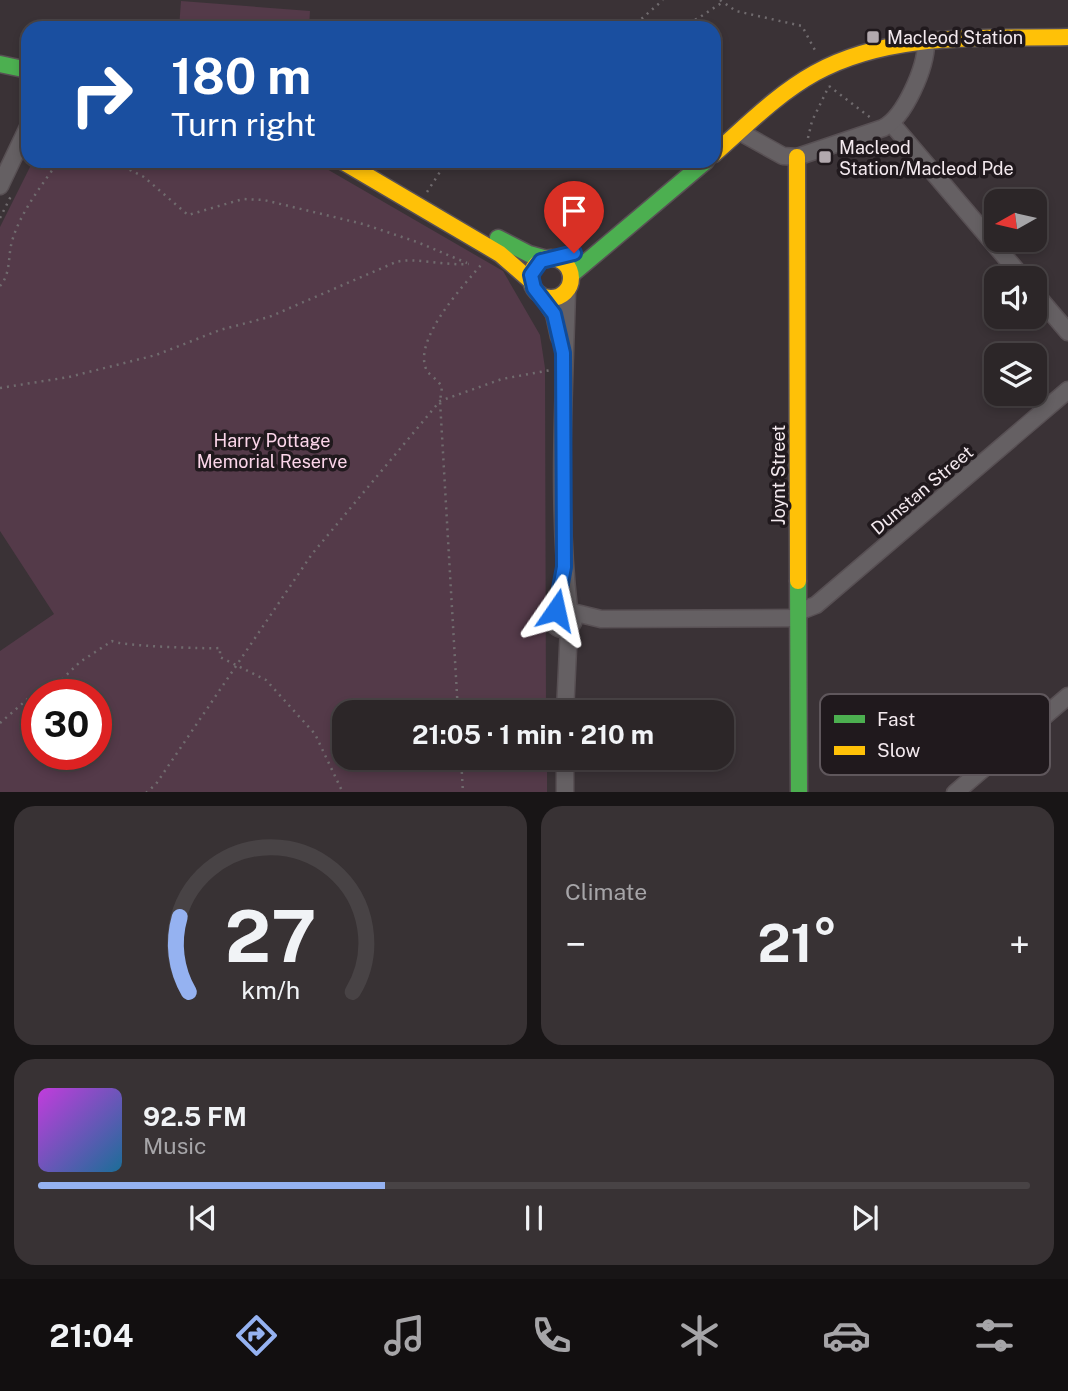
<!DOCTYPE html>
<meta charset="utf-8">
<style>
:root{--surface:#2c2628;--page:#383234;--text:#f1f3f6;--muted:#a6a5a8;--line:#484345;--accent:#95b2f1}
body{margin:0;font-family:"Public Sans",sans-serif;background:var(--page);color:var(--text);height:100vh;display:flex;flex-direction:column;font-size:26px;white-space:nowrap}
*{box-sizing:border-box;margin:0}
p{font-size:23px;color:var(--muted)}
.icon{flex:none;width:38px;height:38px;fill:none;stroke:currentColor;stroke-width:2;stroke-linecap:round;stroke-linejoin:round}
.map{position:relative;height:792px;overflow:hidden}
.sheet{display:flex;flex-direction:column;gap:14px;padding:14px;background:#181516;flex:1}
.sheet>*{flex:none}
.hud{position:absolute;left:21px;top:21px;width:700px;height:147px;border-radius:21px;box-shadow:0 4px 10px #0003,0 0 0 2px var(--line);background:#1a4fa0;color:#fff;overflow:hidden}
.needle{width:46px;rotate:262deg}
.controls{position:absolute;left:984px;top:189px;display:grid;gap:14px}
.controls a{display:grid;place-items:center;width:63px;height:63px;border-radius:14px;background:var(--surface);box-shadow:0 4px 10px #0003,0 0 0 2px var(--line);font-size:35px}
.speed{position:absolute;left:21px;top:679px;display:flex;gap:14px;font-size:35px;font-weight:700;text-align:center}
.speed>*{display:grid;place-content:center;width:91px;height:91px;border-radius:50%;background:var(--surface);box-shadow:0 4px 10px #0003,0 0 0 2px var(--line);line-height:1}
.speed .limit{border:10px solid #d22;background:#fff;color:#111}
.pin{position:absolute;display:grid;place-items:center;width:60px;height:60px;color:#fff;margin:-72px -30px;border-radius:50% 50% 50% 0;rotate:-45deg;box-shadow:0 0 7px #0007}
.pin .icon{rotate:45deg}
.me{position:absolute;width:77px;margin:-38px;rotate:11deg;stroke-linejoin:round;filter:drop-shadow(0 0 5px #0008)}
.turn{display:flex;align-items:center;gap:24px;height:147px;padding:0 35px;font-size:32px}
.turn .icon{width:91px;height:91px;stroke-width:2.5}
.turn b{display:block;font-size:49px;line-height:60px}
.big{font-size:52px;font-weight:700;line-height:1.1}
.sheet .tile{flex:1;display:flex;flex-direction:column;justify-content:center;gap:10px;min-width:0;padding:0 24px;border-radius:21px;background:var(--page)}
.sheet .dial{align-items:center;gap:0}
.dial svg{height:182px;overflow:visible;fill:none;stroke:var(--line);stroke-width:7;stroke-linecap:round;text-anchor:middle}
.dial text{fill:var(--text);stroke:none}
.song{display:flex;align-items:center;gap:21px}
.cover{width:84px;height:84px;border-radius:10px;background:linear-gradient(135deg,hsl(290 70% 55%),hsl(200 70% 35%))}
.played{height:7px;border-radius:4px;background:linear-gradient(90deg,var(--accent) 35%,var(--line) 35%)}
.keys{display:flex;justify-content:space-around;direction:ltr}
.heat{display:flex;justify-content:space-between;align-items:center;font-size:38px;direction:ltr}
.sheet .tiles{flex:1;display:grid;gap:14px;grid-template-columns:1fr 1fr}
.tile:last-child{grid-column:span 2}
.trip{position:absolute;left:332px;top:700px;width:402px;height:70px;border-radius:21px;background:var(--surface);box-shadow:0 4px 10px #0003,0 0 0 2px var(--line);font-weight:700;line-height:70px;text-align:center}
.dock{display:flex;height:112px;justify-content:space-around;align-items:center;background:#120f10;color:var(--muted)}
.dock .icon{width:49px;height:49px}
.dock .on{color:var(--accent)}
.dock b{font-size:32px;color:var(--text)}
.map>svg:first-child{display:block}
</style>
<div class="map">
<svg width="1068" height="793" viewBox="0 0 1068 793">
<rect width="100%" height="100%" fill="#3a3236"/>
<g fill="#543a49" fill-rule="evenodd">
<polygon points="181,1 310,11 309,28 179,28"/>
<path d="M33 161H313L503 271 540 335 545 368 546 712H345V758H547V792H0V651L54 614 0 531V227ZM37 695H96V754H37Z"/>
</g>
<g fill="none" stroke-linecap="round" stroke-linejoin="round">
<g stroke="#585054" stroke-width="19">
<g id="street">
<polyline points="892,124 1023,278"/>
<path d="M740 132 783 156 797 157 883 128C905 117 926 67 926 43"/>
<polyline points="0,186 28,127"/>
<path d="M567 291C564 396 557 504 569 609"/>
<polyline points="1034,292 1068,332"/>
<polyline points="543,297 554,314 559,337"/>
<circle cx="563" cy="618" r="11"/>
<polyline points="572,612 601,619 798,618"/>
<polyline points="798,612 816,605 1068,390"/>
<polyline points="565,712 569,627"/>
<polyline points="565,758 565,793"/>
<polyline points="955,793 1068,696"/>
</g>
</g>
<g stroke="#585054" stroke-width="19">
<g id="fast">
<polyline points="0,64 28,70"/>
<polyline points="498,238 529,254 547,259"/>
<polyline points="571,275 706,161"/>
<polyline points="798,581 799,793"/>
</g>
</g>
<g stroke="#585054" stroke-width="19">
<g id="slow">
<path d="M714 154C746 126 777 94 815 73 891 31 984 39 1068 37"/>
<polyline points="797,157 798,581"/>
<polyline points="342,161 500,254 531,281"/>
<circle cx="551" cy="278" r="20"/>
</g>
</g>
<g stroke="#706b6e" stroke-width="2.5" stroke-dasharray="2 5" stroke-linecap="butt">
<polyline points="720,0 736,11 802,26 817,54"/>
<polyline points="631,28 663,0"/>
<polyline points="661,28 697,19 723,2"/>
<polyline points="829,86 871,118"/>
<polyline points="808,138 812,121 829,86"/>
<polyline points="89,161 122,166 144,177 188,215 243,199 264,200 363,224 417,242 467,263"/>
<polyline points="427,192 447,161"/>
<polyline points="0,218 11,196"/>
<path d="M0 286C12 272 7 255 13 238 21 212 43 183 59 161"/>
<path d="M0 388 69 377 156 355 220 330 269 317 396 262C415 257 445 266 469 264"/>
<path d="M458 712 440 401 442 387C438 380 431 376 427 371 411 341 464 285 481 265"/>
<path d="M0 723 38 690 57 684 80 662 112 641C119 646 207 649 220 648V657L266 680 315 734 343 793"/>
<polyline points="461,758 463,793"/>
<polyline points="146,793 156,784 312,554 440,401 502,379 551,370"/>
</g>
<use href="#street" stroke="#656063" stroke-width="16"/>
<use href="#fast" stroke="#4caf50" stroke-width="16"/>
<use href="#slow" stroke="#ffc107" stroke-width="16"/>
</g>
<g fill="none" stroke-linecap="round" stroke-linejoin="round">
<g stroke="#114b97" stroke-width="18">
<polyline id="route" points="556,610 564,567 563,353 554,314 534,288 531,275 541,261 574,253"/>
</g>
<use href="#route" stroke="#1a73e8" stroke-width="12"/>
</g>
<g fill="#b2a9ae" stroke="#20191d" stroke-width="2.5">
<rect x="866" y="30" width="14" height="14" rx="3.5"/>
<rect x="818" y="150" width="14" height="14" rx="3.5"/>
</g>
<g text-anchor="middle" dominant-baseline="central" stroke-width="7" stroke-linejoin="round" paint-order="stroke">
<g font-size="18" fill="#f3e9ee" stroke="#20191d" text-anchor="start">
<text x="887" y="37">Macleod Station</text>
<text x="839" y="147">Macleod<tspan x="839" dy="21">Station/Macleod Pde</tspan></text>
</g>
<g font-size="18" fill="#fbd5e9" stroke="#20191d">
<text x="272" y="440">Harry Pottage<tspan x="272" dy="21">Memorial Reserve</tspan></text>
</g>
<g font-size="18" fill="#f3e9ee" stroke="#20191d">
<text transform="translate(778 475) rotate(-90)">Joynt Street</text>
<text transform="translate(922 490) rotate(-40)">Dunstan Street</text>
</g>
</g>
<rect x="820" y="694" width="230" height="81" rx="10" fill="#20191d" stroke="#5f575c" stroke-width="2"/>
<rect x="834" y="715" width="31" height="8" fill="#4caf50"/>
<rect x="834" y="746" width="31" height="9" fill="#ffc107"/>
<g font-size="19" fill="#f3e9ee">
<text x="877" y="726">Fast</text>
<text x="877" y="757">Slow</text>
</g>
</svg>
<div class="controls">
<a><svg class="needle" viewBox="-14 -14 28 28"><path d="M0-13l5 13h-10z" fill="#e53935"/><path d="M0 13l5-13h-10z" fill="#a6a5a8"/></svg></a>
<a><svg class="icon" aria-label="sound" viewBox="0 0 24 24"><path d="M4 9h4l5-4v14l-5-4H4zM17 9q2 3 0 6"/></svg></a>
<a><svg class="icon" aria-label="layers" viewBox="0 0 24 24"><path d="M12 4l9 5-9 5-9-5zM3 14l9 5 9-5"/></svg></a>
</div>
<div class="speed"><div class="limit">30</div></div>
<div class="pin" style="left:574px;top:253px;background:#d93025"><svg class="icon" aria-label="arrive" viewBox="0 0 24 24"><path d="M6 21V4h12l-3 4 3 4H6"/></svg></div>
<svg class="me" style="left:556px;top:610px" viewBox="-20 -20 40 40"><path d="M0-17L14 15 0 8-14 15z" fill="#1a73e8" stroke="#fff" stroke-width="4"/></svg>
<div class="trip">21:05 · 1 min · 210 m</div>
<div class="hud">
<div class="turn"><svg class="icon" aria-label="right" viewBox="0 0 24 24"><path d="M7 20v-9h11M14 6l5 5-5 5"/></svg><div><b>180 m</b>Turn right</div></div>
</div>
</div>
<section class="sheet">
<div class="tiles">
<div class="tile dial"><svg viewBox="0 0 100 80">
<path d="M14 69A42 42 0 1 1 86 69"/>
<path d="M14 69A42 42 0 0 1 10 36" stroke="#95b2f1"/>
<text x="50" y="56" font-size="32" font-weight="700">27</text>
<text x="50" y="72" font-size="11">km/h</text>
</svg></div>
<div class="tile"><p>Climate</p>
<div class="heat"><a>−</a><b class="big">21°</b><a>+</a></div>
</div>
<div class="tile">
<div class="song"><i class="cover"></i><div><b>92.5 FM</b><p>Music</p></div></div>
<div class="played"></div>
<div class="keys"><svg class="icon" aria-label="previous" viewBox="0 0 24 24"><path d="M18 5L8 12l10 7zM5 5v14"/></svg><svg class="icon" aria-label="pause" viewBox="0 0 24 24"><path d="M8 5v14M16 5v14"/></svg><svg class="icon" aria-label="next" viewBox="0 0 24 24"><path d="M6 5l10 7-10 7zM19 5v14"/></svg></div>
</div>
</div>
</section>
<nav class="dock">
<b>21:04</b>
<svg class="icon on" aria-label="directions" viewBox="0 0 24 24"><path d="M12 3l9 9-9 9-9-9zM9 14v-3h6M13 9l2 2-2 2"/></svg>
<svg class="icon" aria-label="music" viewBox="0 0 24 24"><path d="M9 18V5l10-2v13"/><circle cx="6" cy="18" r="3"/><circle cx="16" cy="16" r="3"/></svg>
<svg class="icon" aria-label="phone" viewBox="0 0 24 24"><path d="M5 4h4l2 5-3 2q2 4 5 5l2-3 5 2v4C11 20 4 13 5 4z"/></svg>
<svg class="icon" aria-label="climate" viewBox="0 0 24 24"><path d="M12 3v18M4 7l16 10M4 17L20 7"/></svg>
<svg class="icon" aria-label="car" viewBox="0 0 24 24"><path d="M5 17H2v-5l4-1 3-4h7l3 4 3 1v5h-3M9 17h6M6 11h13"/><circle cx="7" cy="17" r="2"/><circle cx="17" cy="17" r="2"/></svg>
<svg class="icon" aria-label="filters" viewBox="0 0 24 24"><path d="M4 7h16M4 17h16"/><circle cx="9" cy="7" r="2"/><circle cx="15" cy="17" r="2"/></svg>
</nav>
